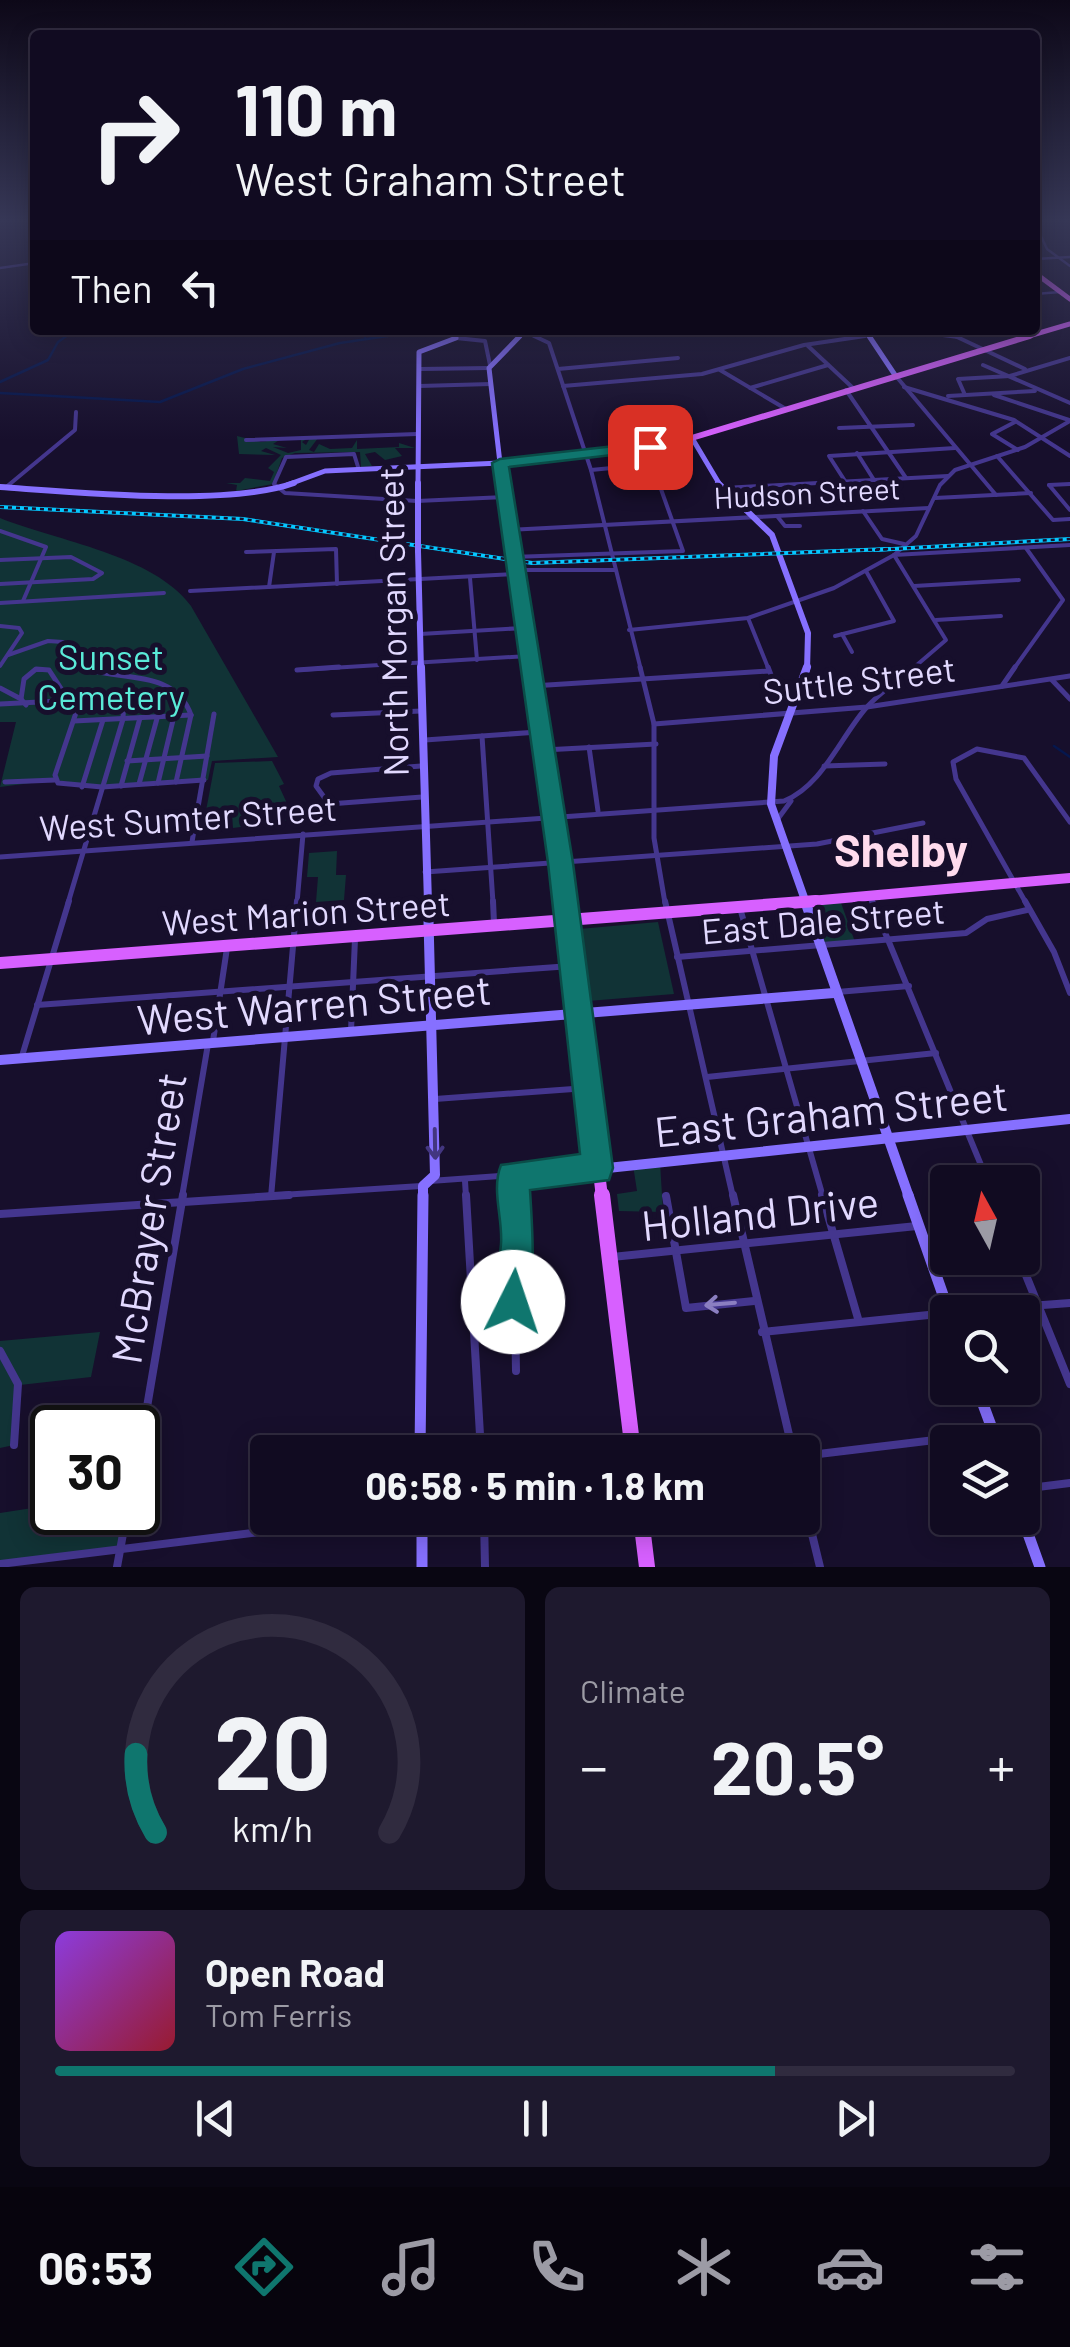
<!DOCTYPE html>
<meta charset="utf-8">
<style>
:root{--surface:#110b21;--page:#1e192e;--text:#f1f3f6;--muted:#9c9ba5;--line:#302b3f;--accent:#0f766e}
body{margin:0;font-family:Barlow,sans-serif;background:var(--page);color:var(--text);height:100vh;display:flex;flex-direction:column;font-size:38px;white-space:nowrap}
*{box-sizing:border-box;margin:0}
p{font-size:32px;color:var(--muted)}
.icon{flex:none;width:55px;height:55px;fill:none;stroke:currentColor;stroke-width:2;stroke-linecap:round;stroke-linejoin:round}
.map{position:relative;height:1567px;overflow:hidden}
.panel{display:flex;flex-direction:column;gap:20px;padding:20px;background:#090612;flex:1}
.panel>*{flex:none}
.banner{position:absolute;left:30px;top:30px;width:1010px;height:305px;border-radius:10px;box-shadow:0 5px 25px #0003,0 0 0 2px var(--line);background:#110b21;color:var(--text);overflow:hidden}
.needle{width:65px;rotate:352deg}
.controls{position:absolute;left:930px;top:1165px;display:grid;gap:20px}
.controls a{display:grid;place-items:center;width:110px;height:110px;border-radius:10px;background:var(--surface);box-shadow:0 5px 25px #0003,0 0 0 2px var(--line);font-size:50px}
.speed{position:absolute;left:30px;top:1405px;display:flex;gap:20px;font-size:50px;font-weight:700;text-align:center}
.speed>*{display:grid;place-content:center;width:130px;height:130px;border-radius:50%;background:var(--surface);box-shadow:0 5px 25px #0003,0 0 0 2px var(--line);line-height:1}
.speed .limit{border:5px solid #111;border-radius:15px;background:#fff;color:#111}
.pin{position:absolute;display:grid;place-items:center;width:85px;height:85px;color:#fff;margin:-42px;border-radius:20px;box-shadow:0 5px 15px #0006}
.me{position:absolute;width:110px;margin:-55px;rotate:4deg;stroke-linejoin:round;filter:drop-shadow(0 0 8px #0008)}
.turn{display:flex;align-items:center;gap:35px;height:210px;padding:0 40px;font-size:45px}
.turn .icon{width:130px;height:130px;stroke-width:2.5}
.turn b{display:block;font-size:70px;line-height:85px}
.then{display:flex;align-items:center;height:95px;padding:0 40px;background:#0003;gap:20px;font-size:38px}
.big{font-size:75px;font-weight:700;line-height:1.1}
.panel .tile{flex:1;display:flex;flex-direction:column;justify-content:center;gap:15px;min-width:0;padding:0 35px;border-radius:15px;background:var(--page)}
.panel .dial{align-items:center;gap:0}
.dial svg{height:260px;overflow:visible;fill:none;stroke:var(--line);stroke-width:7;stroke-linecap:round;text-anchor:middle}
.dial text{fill:var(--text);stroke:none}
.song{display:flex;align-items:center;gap:30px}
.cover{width:120px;height:120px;border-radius:15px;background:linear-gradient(135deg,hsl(270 70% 55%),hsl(350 70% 35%))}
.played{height:10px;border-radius:5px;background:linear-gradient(90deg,var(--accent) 75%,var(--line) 75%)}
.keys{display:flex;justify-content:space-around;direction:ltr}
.heat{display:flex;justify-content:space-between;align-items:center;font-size:55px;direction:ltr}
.panel .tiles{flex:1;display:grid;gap:20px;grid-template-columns:1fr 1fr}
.tile:last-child{grid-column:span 2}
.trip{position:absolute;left:250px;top:1435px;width:570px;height:100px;border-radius:10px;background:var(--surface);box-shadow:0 5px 25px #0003,0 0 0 2px var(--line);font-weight:700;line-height:100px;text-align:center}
.dock{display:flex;height:160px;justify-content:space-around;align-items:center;background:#07040d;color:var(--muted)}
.dock .icon{width:70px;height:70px}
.dock .active{color:var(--accent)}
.dock b{font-size:45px;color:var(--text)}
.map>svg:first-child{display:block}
</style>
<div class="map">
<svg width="1070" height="1567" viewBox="0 0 1070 1567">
<rect width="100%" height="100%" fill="#170f2c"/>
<g fill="#113336">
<polygon points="237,436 261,442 281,439 273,444 287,448 273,447 288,453 301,450 301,438 308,438 302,442 306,445 310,438 318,438 309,450 314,452 319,444 330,449 352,448 357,440 357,449 399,447 399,443 415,448 395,448 402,456 385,460 375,452 365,454 372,466 361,467 360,452 295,453 282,458 273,484 236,491 237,485 226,483 240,483 245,478 270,481 274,472 268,468 281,455 266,448 261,451 275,455 239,454"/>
<path d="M0 518C57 541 154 555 191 606L278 757 212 761 208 780 102 787 55 780 0 787 16 722H0Z"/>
<polygon points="272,761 284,784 279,786 290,810 286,821 202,832 215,763"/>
<polygon points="337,851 336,875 346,875 344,900 316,902 318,877 307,877 309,853"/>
<polygon points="840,900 855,942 818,945 806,911 817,910 815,902"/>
<polygon points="658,922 674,994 588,1001 579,929"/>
<polygon points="660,1162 663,1212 619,1211 617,1194 637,1191 633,1165"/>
<polygon points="100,1332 91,1377 20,1385 14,1445 0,1448 0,1341"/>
<polygon points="52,1505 52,1512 127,1513 120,1552 0,1564 0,1513"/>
</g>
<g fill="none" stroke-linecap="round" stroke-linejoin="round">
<g stroke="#06174d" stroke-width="2.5">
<polyline points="359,330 365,337"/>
<polyline points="0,382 48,360 58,342 75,330"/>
<polyline points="0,393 160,402 243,369 340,343 428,330"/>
<polyline points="1054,746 1070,757"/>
</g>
<g stroke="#44368e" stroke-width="2.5">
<polyline points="1035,223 1047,249 1070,266"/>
<polyline points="1035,259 1070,257"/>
<polyline points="0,268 35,263"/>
<polyline points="1035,294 1060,292"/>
<polyline points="806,330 820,330"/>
<polyline points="526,332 539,338"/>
<polyline points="937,335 960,338"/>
<polyline points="456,338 460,338"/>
<polyline points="848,338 865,336"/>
</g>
<g stroke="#44368e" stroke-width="4">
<polyline points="534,336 549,343 591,470 641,670"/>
<polyline points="955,336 1025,369"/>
<polyline points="456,338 485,341 490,365"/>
<polyline points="808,346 853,388"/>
<polyline points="983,365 1070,403"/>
<polyline points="420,369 489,368"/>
<polyline points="558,369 678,358"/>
<polyline points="720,370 786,409"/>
<polyline points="895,375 996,495"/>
<polyline points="419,386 491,384"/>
<polyline points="563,386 702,374 804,345 865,336"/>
<polyline points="904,387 1014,420 1070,456"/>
<polyline points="750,388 828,365"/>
<polyline points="846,390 906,478"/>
<polyline points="965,395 958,379 1010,376 1070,358"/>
<polyline points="994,395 1069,420"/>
<polyline points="948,396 1035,391"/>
<polyline points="1015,422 992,434 1018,450"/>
<polyline points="839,428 913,425"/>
<polyline points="246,440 417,434"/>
<polyline points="857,453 874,480"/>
<polyline points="997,456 1053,520 1070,519"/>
<polyline points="359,470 354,454 286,457 274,484 285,493 417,501 505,497"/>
<polyline points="591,470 653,464"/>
<polyline points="845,481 829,456 955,448"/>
<polyline points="1049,485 1070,510"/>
<polyline points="1049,485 1070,484"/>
<polyline points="5,488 75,430 76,412"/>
<polyline points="724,488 948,476"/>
<polyline points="935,498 1031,493"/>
<polyline points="863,511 882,539 904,544"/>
<polyline points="777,516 785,526 800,526"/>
<polyline points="508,530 929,508"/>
<polyline points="0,531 46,547 23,601"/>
<polyline points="246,552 336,549 337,584"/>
<polyline points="894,555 916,536 940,485 955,470 1025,447 1070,421"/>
<polyline points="894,555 946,640 911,670"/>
<polyline points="512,557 683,551 646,447"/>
<polyline points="0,560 71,557 102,573 93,579 0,584"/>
<polyline points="514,570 615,570"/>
<polyline points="470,578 477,660"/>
<polyline points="914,586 1019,580"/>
<polyline points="269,587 274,552"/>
<polyline points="190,591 515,574"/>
<polyline points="0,603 164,593"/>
<polyline points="748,618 769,670"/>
<polyline points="936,620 1001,616"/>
<polyline points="0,626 19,628 22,633 0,666"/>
<polyline points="629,630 748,618 834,588 894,555 1070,545"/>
<polyline points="420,634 523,628"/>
<polyline points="842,634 852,652"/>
<polyline points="835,636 894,621 866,571"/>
<polyline points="8,655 48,641 63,642 78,668 84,670"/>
<polyline points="35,670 49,670"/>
<polyline points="298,670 528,656"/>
<polyline points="1013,670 1063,600 1026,548"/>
</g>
<g stroke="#44368e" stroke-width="5">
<path d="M78 667C117 682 174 667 191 715"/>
<polyline points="640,667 654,724 654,838 665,903"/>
<polyline points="768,667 779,696"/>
<polyline points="297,670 339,667"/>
<polyline points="1052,680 1070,699"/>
<polyline points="532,686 769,671"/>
<polyline points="1002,686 1015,667"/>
<polyline points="0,688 21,699"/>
<polyline points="81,698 55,775 58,783 102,787 204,780"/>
<polyline points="0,704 157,696 161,704 139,784"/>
<polyline points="26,705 21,699 24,679 36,669 49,670 62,690 78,696"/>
<polyline points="333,715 421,711"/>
<polyline points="74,721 191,715"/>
<polyline points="654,724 867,707 1070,676"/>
<polyline points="482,736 493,903"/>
<polyline points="425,740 538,732"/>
<polyline points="589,747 598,811"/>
<polyline points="544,750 656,744"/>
<polyline points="127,761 207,756"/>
<polyline points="421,766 331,773 318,779 316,786 329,804 422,797"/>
<polyline points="824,766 885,764"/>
<polyline points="5,782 55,780"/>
<polyline points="176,782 191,715"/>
<polyline points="158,783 174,716"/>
<polyline points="121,786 140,718"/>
<polyline points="82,787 103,720"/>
<polyline points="777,820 791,801"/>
<polyline points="192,842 214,714"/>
<path d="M0 857 784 801C822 786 840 738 866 708 879 693 898 681 914 667"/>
<polyline points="425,872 817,844 923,823"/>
<polyline points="871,899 873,903"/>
<polyline points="68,903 123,719 124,695"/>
<polyline points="297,903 303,834"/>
<polyline points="1026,903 956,779 953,762 977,749 1024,758 1070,822"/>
</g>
<g stroke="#44368e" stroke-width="6">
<polyline points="493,901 494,923"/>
<polyline points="665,901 733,1197"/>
<polyline points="872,901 988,1182"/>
<polyline points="1025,901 1054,952 1070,993"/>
<polyline points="740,908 823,1197"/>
<polyline points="677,957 966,933 987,919 1027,910"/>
<polyline points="837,992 909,986"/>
<polyline points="37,1005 571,966"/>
<polyline points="351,1031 355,939"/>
<polyline points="213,1041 227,948"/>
<polyline points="22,1056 69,901"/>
<polyline points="707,1077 936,1053"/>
<polyline points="435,1099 587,1088"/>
<polyline points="512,1176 513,1197"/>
<polyline points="430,1181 598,1169"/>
<polyline points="465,1181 466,1197"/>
<polyline points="182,1197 208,1044"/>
<polyline points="251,1197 421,1186"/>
<polyline points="271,1197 297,901"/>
</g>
<g stroke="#44368e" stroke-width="8">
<polyline points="466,1195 481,1452"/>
<polyline points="513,1195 516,1371"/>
<polyline points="733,1195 793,1452"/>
<polyline points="822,1195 859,1322"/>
<polyline points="666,1196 686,1308 754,1301"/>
<polyline points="0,1214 289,1195"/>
<polyline points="612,1257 917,1226"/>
<polyline points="1019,1258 1070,1384"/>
<polyline points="948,1312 1070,1303"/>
<polyline points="762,1332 948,1313"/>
<polyline points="0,1351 18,1384 14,1445"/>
<polyline points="802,1456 993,1433"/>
<polyline points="138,1460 183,1195"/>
<polyline points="1022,1489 1070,1483"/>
<polyline points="802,1493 820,1567"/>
<polyline points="484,1518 485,1567"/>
<polyline points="0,1564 301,1527 419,1518"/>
<polyline points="117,1567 127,1512"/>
</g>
<g stroke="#8670ff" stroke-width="4">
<polyline points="865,330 871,338"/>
<polyline points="518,338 526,330"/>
</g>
<g stroke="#8670ff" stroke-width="5">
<polyline points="869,336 895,375"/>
<polyline points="692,438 720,485"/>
<polyline points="287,485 325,471 500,463 489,368 520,336"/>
<polyline points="418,485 419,352 456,338"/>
</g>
<g stroke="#8670ff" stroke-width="6">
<polyline points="718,483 772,535 808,633 807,670"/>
<path d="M0 487C73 492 228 507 294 483"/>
<polyline points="418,542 418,483"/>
<polyline points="418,551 421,670"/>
</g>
<g stroke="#8670ff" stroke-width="8">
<polyline points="421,667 428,903"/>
<polyline points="806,903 771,804 774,756 807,667"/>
</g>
<g stroke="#8670ff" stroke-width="10">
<polyline points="805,901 909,1197"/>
<polyline points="0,1060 834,993"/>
<polyline points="598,1169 1070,1119"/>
<polyline points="423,1197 423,1186 435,1175 428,901"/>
</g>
<g stroke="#8670ff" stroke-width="11">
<polyline points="908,1195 949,1312"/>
<polyline points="977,1388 997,1442"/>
<polyline points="420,1452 423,1195"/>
<polyline points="1022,1517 1040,1567"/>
<polyline points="422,1518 422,1567"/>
</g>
<g stroke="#d760ff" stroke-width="5">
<polyline points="1035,273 1070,299"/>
<polyline points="1022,338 1070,324"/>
</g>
<polyline stroke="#d760ff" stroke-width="6" points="503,485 500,463 675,443 1030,336"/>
<g stroke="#d760ff" stroke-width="8">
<polyline points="502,483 512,558"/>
<polyline points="513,566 530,670"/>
</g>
<g stroke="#d760ff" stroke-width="10">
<polyline points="529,667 566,903"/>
<polyline points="788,903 1070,878"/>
</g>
<g stroke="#d760ff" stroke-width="12">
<polyline points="566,901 602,1197"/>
<polyline points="0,963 816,901"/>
</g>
<g stroke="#d760ff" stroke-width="16">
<polyline points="602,1195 633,1452"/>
<polyline points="641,1518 647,1567"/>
</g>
<g stroke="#05c7ff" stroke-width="4">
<g id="rail">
<polyline points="0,507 243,519 532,563 889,549"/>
<polyline points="875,550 1070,539"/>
</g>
</g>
<use href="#rail" stroke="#170f2c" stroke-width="2.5" stroke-dasharray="4" stroke-linecap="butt"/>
<polyline stroke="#8670ff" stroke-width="6" points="418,542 418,551"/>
<polyline stroke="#d760ff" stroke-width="8" points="512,558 513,566"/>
</g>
<defs><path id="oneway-shaft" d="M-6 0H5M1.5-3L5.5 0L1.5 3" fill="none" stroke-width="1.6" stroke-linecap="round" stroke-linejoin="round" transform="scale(2.5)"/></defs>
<use stroke="#433680" href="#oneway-shaft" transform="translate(435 1144) rotate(89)"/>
<use stroke="#8b7fc1" href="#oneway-shaft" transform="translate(720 1304) rotate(175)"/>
<linearGradient id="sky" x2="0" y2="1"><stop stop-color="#0d0818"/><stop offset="0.5" stop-color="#363756"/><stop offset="1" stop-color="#363756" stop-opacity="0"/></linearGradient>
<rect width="1070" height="440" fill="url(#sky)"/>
<path fill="#0f766e" stroke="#0a4d48" stroke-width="2.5" d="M650 442 656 444V450L509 467 573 863 613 1168 609 1180 530 1190C532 1223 537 1286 525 1314L513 1319 501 1314C491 1289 499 1269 501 1244 503 1218 491 1190 501 1165L580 1154 548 863 492 463 500 459Z"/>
<g text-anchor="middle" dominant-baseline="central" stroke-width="10" stroke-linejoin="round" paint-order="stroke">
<g font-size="30" fill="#e2d9ff" stroke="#170f2c">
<text transform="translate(807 492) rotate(-3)">Hudson Street</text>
</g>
<g font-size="35" fill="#e2d9ff" stroke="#170f2c">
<text transform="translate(392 622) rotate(-91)">North Morgan Street</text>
<text transform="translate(859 679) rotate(-7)">Suttle Street</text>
<text transform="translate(188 817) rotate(-4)">West Sumter Street</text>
<text transform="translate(306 912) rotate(-4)">West Marion Street</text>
<text transform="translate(823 920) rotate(-5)">East Dale Street</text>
</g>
<g font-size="35" fill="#5aead8" stroke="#170f2c">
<text x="111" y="656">Sunset<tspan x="111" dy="40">Cemetery</tspan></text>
</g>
<g font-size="42" fill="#e2d9ff" stroke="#170f2c">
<text transform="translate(314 1003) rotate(-5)">West Warren Street</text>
<text transform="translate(831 1112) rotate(-6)">East Graham Street</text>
<text transform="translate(760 1212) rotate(-6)">Holland Drive</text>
<text transform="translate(147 1218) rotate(-81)">McBrayer Street</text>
</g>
<g font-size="45" font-weight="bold" fill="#ffdbed" stroke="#170f2c">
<text x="901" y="849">Shelby</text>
</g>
</g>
</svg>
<div class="controls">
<a><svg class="needle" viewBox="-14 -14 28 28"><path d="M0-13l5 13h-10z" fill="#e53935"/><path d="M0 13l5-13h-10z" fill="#9c9ba5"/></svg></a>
<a><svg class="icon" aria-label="search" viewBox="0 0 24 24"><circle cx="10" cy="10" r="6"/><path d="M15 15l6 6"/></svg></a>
<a><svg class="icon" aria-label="layers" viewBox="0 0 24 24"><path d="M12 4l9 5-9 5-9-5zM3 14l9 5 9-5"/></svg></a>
</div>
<div class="speed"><div class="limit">30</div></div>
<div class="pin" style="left:650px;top:447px;background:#d93025"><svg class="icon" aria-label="arrive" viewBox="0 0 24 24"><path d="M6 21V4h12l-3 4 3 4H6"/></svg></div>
<svg class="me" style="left:513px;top:1302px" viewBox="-20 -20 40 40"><circle r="19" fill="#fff"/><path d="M0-13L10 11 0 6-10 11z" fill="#0f766e"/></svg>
<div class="trip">06:58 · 5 min · 1.8 km</div>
<div class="banner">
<div class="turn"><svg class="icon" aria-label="right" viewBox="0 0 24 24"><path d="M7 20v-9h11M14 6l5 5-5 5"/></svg><div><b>110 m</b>West Graham Street</div></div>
<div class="then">Then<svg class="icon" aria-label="left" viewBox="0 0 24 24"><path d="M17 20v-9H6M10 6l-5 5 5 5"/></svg></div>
</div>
</div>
<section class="panel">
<div class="tiles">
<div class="tile dial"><svg viewBox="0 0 100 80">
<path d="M14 69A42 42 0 1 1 86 69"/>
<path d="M14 69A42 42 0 0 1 8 45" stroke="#0f766e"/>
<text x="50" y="56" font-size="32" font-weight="700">20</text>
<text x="50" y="72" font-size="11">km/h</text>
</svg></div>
<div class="tile"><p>Climate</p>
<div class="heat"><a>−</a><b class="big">20.5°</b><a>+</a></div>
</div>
<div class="tile">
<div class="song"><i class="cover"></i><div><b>Open Road</b><p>Tom Ferris</p></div></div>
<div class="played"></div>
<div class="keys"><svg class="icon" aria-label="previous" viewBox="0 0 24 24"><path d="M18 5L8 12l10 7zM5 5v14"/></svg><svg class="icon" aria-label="pause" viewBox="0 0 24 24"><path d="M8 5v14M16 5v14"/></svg><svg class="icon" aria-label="next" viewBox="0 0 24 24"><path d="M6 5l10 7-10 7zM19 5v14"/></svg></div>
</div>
</div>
</section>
<nav class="dock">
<b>06:53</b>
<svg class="icon active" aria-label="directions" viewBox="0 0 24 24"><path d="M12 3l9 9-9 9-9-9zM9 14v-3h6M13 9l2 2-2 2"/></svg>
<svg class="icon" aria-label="music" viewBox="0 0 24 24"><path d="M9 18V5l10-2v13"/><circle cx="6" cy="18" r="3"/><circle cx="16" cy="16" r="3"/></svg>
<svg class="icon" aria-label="phone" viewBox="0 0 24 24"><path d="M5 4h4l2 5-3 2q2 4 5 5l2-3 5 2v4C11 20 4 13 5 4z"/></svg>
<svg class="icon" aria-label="climate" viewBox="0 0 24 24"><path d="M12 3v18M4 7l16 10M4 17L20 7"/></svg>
<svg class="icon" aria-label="car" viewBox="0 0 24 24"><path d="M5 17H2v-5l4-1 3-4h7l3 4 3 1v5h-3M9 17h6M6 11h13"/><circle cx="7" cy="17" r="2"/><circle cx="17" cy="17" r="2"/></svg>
<svg class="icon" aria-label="filters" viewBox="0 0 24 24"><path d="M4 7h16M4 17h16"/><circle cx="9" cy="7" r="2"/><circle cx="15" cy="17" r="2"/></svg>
</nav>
